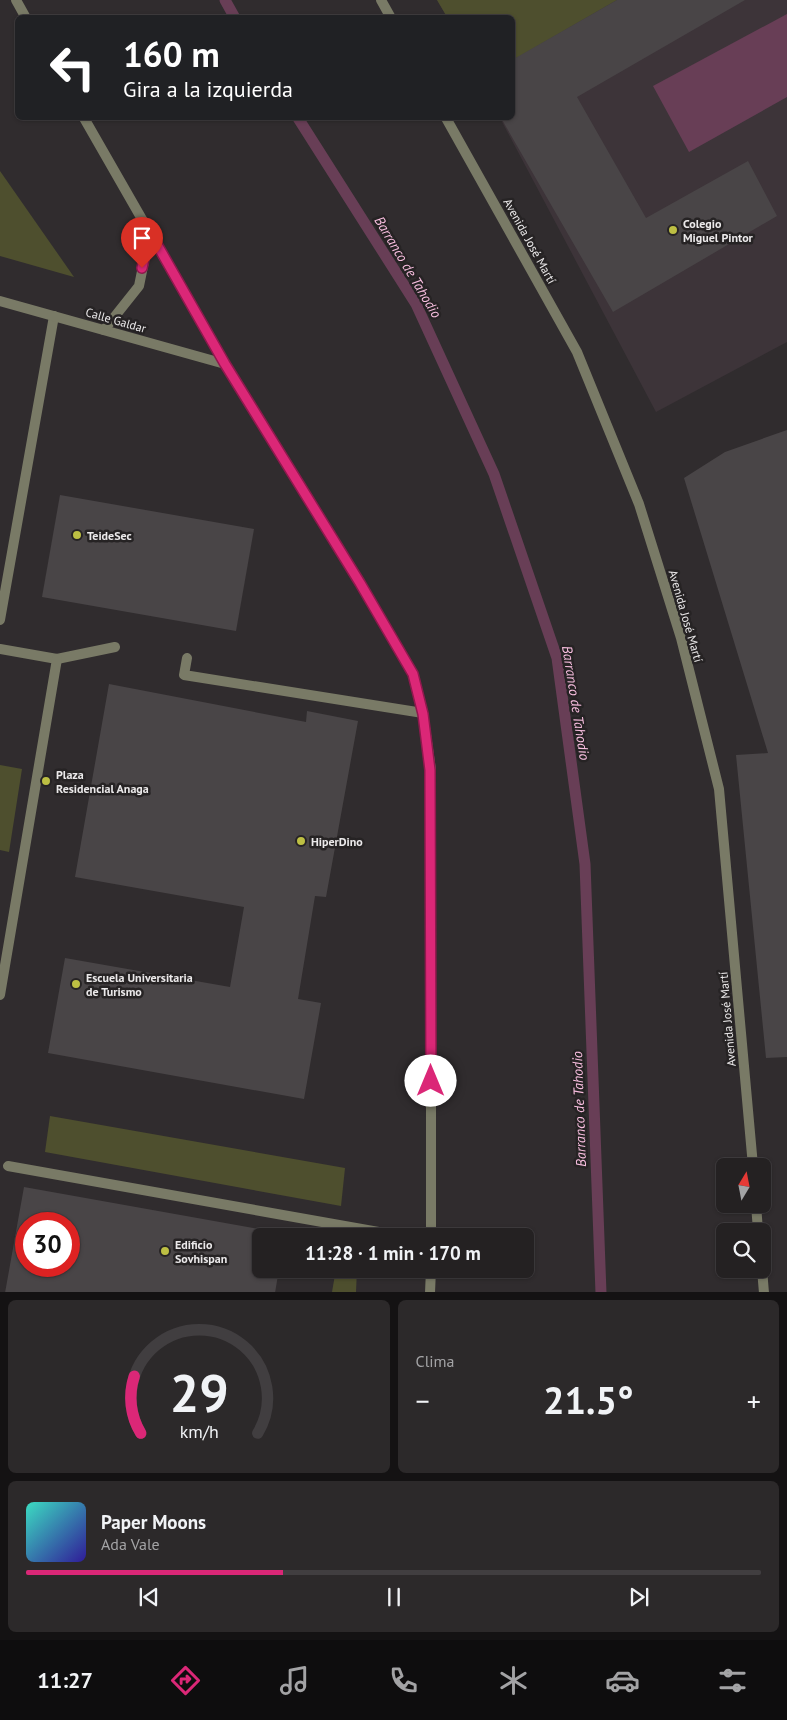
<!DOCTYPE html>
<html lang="es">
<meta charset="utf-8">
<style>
:root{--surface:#242122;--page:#2c292a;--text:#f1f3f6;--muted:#a3a3a5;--line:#413e40;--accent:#db2777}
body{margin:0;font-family:"PT Sans",sans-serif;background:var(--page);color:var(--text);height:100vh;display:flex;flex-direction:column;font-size:19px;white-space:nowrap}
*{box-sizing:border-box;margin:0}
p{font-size:16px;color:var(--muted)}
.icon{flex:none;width:28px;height:28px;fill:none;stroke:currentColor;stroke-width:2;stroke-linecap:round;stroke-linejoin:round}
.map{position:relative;height:1292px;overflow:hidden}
.details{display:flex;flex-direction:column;gap:8px;padding:8px;background:#141213;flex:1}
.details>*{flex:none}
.guide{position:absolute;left:15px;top:15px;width:500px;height:105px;border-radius:8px;box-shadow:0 1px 4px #0004,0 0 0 1px var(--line);background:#202124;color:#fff;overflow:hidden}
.needle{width:32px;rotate:10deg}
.fabs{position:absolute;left:716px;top:1158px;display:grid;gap:10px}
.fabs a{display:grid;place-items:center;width:55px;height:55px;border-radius:8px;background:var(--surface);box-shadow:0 1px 4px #0004,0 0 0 1px var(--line);font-size:25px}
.speed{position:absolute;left:15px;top:1212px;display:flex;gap:10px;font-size:25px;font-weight:700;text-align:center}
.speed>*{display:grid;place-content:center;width:65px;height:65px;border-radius:50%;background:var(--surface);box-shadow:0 1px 4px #0004,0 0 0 1px var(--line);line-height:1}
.speed .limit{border:8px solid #d22;background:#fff;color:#111}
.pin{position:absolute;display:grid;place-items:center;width:42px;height:42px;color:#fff;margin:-51px -21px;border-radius:50% 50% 50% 0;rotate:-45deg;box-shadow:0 0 5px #0007}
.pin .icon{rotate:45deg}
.me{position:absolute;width:55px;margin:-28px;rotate:0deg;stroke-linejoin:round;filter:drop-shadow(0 0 4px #0008)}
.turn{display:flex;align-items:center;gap:18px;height:105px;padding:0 25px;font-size:22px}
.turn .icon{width:65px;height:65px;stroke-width:2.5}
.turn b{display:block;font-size:35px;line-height:42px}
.big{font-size:38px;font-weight:700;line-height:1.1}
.details .card{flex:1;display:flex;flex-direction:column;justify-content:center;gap:8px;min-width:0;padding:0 18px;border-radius:8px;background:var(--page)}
.details .dial{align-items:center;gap:0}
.dial svg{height:130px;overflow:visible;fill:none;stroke:var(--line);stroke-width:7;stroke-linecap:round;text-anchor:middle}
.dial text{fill:var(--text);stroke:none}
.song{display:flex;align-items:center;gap:15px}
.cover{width:60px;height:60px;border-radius:8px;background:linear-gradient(135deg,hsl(170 70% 55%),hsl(250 70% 35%))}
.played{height:5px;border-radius:2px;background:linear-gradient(90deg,var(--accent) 35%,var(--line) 35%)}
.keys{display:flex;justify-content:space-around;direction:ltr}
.heat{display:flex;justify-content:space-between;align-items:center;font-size:28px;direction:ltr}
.details .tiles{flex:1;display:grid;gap:8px;grid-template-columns:1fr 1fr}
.card:last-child{grid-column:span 2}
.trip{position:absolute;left:252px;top:1228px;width:282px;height:50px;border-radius:8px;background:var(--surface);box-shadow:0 1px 4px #0004,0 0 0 1px var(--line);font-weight:700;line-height:50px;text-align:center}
.tabs{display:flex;height:80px;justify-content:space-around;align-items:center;background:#0e0d0e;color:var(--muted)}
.tabs .icon{width:35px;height:35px}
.tabs .current{color:var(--accent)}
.tabs b{font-size:22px;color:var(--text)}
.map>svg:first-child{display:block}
</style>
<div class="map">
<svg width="787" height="1293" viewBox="0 0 787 1293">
<rect width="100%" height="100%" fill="#302c2e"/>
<polygon fill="#3d3439" points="437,0 787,0 787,342 656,412 500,118 512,118 512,18 447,17"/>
<g fill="#4e4f2e">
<polygon points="437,0 617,0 513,60 512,18 447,17"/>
<polygon points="0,171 74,277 0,256"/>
<polygon points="0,765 22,769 9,852 0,850"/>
<polygon points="50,1116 345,1168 341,1206 45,1152"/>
<polygon points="336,1269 357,1269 356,1292 332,1292"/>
</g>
<polygon fill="#683e56" points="787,14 787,97 689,152 653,86"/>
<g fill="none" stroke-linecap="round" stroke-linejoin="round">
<g stroke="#683e56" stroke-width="11">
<polyline points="225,0 235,18"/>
<polyline points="298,118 416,304 494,474 557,658 585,864 601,1293"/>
</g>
</g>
<g fill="#494547" fill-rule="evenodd">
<polygon points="617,0 745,0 577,97 646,218 748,161 777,216 613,312 501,118 512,118 512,60"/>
<polygon points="787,430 787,1057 766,1058 736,755 768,753 684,478 725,452"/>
<polygon points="60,495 254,529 236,631 42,597"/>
<polygon points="109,684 306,722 307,711 358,721 326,897 315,896 298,999 321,1003 304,1099 48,1053 65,958 230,987 244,907 75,877"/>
<path d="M24 1187 286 1234 285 1236H261V1269H279L275 1293H5ZM26 1224H69V1266H26Z"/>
</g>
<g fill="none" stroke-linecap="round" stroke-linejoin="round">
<g stroke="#797a66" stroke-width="10">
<polyline points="0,620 54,316"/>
<polyline points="0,649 57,659 115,647"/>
<polyline points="187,658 184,675 423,713"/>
<polyline points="0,995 57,659"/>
<polyline points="8,1166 401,1236"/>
</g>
<g stroke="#797a66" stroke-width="10">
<polyline points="16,0 26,18"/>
<polyline points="381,0 391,18"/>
<polyline points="84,118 225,364 360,583 413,674 423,713 431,770 431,1236"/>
<polyline points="446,118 577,352 639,504 681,638 719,789 753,1166"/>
<polyline points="0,301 225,364"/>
<polyline points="104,330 139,286 150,232"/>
<polyline points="756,1204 758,1231"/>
<polyline points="762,1269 764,1293"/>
<polyline points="430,1293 431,1269"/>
</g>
</g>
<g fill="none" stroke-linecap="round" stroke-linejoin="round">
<g stroke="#8e194d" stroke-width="12">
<polyline id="route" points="142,268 150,232 225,364 360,583 413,674 423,714 430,770 431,1081"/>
</g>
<use href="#route" stroke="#db2777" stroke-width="9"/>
</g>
<g fill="#bdbf43" stroke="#262324" stroke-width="2">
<circle cx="673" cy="230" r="5"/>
<circle cx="77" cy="535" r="5"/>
<circle cx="46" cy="781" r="5"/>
<circle cx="301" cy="841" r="5"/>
<circle cx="76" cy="984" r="5"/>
<circle cx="165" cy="1251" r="5"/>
</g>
<g text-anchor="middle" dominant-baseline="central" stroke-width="5" stroke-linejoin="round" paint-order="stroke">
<g font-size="12" font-weight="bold" fill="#ebe9ea" stroke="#262324" text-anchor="start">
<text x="683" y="223">Colegio<tspan x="683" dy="14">Miguel Pintor</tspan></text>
<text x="87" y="535">TeideSec</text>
<text x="56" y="774">Plaza<tspan x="56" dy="14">Residencial Anaga</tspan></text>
<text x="311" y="841">HiperDino</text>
<text x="86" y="977">Escuela Universitaria<tspan x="86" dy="14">de Turismo</tspan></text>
<text x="175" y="1244">Edificio<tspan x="175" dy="14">Sovhispan</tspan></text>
</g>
<g font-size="12" fill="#ebe9ea" stroke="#262324">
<text transform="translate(530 241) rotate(61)">Avenida José Martí</text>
<text transform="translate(116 320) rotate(16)">Calle Galdar</text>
<text transform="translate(686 616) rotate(74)">Avenida José Martí</text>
<text transform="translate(727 1019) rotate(-95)">Avenida José Martí</text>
</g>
<g font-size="14" font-style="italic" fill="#f9bfe0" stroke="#262324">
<text transform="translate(408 267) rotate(59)">Barranco de Tahodio</text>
<text transform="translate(576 703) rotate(81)">Barranco de Tahodio</text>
<text transform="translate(579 1109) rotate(-92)">Barranco de Tahodio</text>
</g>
</g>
</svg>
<div class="fabs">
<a><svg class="needle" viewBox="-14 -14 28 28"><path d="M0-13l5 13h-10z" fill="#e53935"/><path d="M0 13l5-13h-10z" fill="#a3a3a5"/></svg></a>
<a><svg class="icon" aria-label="search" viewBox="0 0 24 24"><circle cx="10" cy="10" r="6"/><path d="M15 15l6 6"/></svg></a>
</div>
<div class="speed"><div class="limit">30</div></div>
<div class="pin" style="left:142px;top:268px;background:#d93025"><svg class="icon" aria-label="arrive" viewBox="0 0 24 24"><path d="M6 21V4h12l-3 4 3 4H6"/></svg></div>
<svg class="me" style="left:431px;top:1081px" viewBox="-20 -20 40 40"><circle r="19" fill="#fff"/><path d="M0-13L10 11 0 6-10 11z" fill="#db2777"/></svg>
<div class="trip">11:28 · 1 min · 170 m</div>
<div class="guide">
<div class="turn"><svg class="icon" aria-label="left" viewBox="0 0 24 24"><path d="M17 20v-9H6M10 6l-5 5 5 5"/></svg><div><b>160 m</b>Gira a la izquierda</div></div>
</div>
</div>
<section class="details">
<div class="tiles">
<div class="card dial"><svg viewBox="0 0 100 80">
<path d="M14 69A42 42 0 1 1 86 69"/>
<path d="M14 69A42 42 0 0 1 10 34" stroke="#db2777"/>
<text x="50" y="56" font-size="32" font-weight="700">29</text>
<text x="50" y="72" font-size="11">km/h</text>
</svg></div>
<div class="card"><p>Clima</p>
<div class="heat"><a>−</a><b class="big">21.5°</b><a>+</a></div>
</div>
<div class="card">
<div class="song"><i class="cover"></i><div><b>Paper Moons</b><p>Ada Vale</p></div></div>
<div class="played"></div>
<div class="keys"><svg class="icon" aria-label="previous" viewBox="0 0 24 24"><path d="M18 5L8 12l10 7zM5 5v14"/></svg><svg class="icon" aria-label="pause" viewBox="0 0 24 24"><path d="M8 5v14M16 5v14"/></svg><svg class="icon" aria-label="next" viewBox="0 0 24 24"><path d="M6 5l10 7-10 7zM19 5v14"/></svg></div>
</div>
</div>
</section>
<nav class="tabs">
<b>11:27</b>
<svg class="icon current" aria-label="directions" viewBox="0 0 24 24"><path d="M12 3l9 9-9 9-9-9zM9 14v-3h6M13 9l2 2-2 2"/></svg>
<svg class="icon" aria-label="music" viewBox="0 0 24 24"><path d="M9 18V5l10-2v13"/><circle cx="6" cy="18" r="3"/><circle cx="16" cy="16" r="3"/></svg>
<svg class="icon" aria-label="phone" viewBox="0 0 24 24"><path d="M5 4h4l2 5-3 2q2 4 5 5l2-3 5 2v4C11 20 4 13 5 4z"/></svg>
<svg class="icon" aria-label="climate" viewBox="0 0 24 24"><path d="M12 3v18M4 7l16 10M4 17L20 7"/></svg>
<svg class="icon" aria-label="car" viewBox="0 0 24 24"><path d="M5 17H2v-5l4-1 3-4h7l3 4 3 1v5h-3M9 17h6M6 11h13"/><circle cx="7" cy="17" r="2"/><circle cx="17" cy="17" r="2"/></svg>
<svg class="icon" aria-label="filters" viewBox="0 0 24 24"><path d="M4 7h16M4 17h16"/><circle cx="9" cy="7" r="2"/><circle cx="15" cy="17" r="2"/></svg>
</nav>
